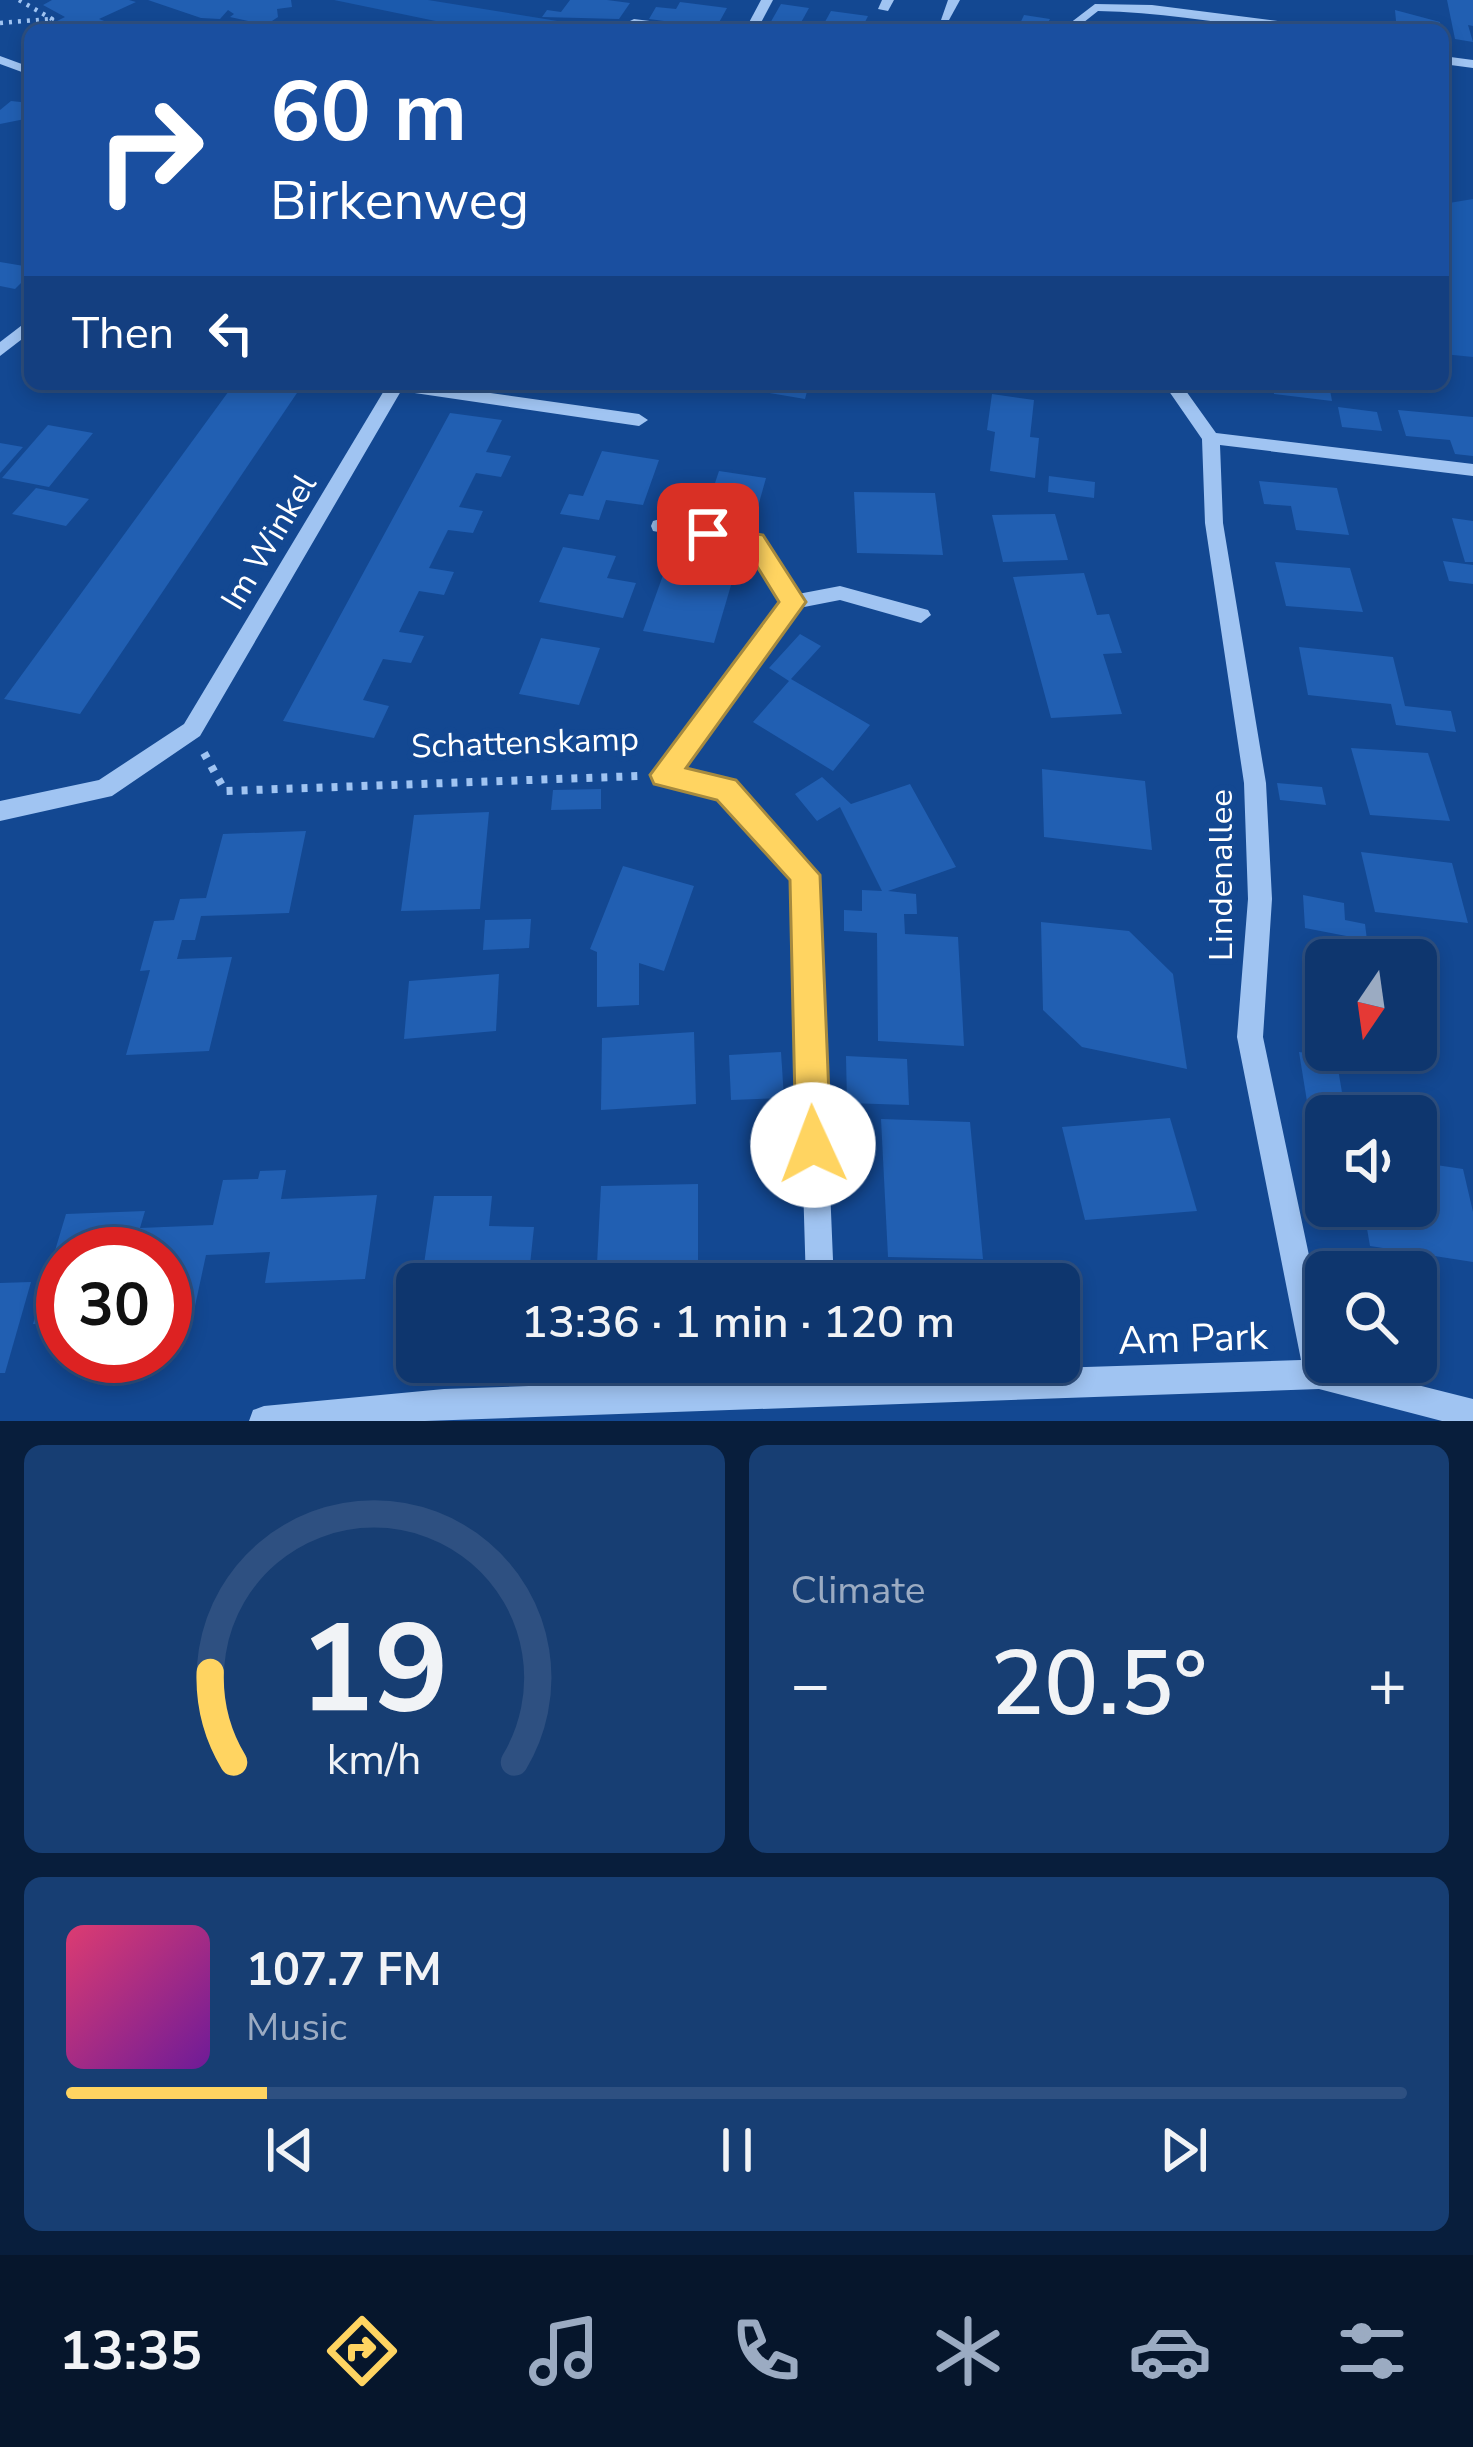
<!DOCTYPE html>
<meta charset="utf-8">
<style>
:root{--surface:#0e366e;--page:#173e73;--text:#f1f3f6;--muted:#9babc2;--line:#2e5081;--accent:#ffd461}
body{margin:0;font-family:"Nunito Sans",sans-serif;background:var(--page);color:var(--text);height:100vh;display:flex;flex-direction:column;font-size:45px;white-space:nowrap}
*{box-sizing:border-box;margin:0}
p{font-size:39px;color:var(--muted)}
.icon{flex:none;width:66px;height:66px;fill:none;stroke:currentColor;stroke-width:2;stroke-linecap:round;stroke-linejoin:round}
.map{position:relative;height:1421px;overflow:hidden}
.side{display:flex;flex-direction:column;gap:24px;padding:24px;background:#081e3c;flex:1}
.side>*{flex:none}
.guide{position:absolute;left:24px;top:24px;width:1425px;height:366px;border-radius:18px;box-shadow:0 6px 18px #0003,0 0 0 3px var(--line);background:#1a4fa0;color:#fff;overflow:hidden}
.needle{width:78px;rotate:193deg}
.buttons{position:absolute;left:1305px;top:939px;display:grid;gap:24px}
.buttons a{display:grid;place-items:center;width:132px;height:132px;border-radius:18px;background:var(--surface);box-shadow:0 6px 18px #0003,0 0 0 3px var(--line);font-size:60px}
.speed{position:absolute;left:36px;top:1227px;display:flex;gap:24px;font-size:60px;font-weight:700;text-align:center}
.speed>*{display:grid;place-content:center;width:156px;height:156px;border-radius:50%;background:var(--surface);box-shadow:0 6px 18px #0003,0 0 0 3px var(--line);line-height:1}
.speed .limit{border:18px solid #d22;background:#fff;color:#111}
.pin{position:absolute;display:grid;place-items:center;width:102px;height:102px;color:#fff;margin:-51px;border-radius:24px;box-shadow:0 6px 18px #0006}
.me{position:absolute;width:132px;margin:-66px;rotate:358deg;stroke-linejoin:round;filter:drop-shadow(0 0 9px #0008)}
.turn{display:flex;align-items:center;gap:42px;height:252px;padding:0 48px;font-size:54px}
.turn .icon{width:156px;height:156px;stroke-width:2.5}
.turn b{display:block;font-size:84px;line-height:102px}
.then{display:flex;align-items:center;height:114px;padding:0 48px;background:#0003;gap:24px;font-size:45px}
.big{font-size:90px;font-weight:600;line-height:1.1}
.side .card{flex:1;display:flex;flex-direction:column;justify-content:center;gap:18px;min-width:0;padding:0 42px;border-radius:18px;background:var(--page)}
.side .dial{align-items:center;gap:0}
.dial svg{height:312px;overflow:visible;fill:none;stroke:var(--line);stroke-width:7;stroke-linecap:round;text-anchor:middle}
.dial text{fill:var(--text);stroke:none}
.song{display:flex;align-items:center;gap:36px}
.cover{width:144px;height:144px;border-radius:18px;background:linear-gradient(135deg,hsl(340 70% 55%),hsl(280 70% 35%))}
.played{height:12px;border-radius:6px;background:linear-gradient(90deg,var(--accent) 15%,var(--line) 15%)}
.keys{display:flex;justify-content:space-around;direction:ltr}
.heat{display:flex;justify-content:space-between;align-items:center;font-size:66px;direction:ltr}
.side .tiles{flex:1;display:grid;gap:24px;grid-template-columns:1fr 1fr}
.card:last-child{grid-column:span 2}
.trip{position:absolute;left:396px;top:1263px;width:684px;height:120px;border-radius:18px;background:var(--surface);box-shadow:0 6px 18px #0003,0 0 0 3px var(--line);font-weight:600;line-height:120px;text-align:center}
.menu{display:flex;height:192px;justify-content:space-around;align-items:center;background:#06162c;color:var(--muted)}
.menu .icon{width:84px;height:84px}
.menu .active{color:var(--accent)}
.menu b{font-size:54px;color:var(--text)}
.map>svg:first-child{display:block}
</style>
<div class="map">
<svg width="1473" height="1421" viewBox="0 0 1473 1421">
<rect width="100%" height="100%" fill="#134892"/>
<g fill="#1b5aad">
<polygon points="334,0 428,0 613,30 479,30"/>
<polygon points="1473,199 1473,357 1443,354 1443,204"/>
</g>
<g fill="#215fb2">
<polygon points="52,0 129,0 136,2 99,19 128,30 63,30 49,25 65,17 43,5"/>
<polygon points="148,0 291,0 292,7 277,9 278,17 266,25 230,17 234,14 228,10 220,19 201,18"/>
<polygon points="570,0 607,0 630,3 619,19 542,17 547,10 561,12"/>
<polygon points="1447,0 1473,0 1473,26 1468,25 1473,42 1455,39"/>
<polygon points="680,2 727,8 716,28 649,19 656,7 676,9"/>
<polygon points="781,4 809,8 798,28 769,25"/>
<polygon points="1395,10 1440,22 1441,30 1407,30 1406,22 1396,21"/>
<polygon points="831,11 868,16 861,30 821,29"/>
<polygon points="1024,15 1050,19 1044,30 1017,30"/>
<polygon points="11,101 30,103 30,118 0,124 0,110"/>
<polygon points="0,262 30,267 30,274 15,289 0,286"/>
<polygon points="234,384 299,390 80,714 4,699"/>
<polygon points="715,384 809,384 805,399"/>
<polygon points="1273,384 1329,384 1332,401 1274,394"/>
<polygon points="992,394 1034,400 1030,437 1039,438 1035,478 990,471 995,432 987,430"/>
<polygon points="1338,407 1377,412 1382,431 1342,427"/>
<polygon points="1398,410 1473,417 1473,456 1455,454 1450,440 1406,436"/>
<polygon points="450,413 502,420 486,452 511,456 501,477 476,473 459,507 483,511 473,533 448,530 429,568 454,572 444,595 419,591 399,632 424,636 411,663 383,659 363,700 389,706 374,738 283,721"/>
<polygon points="48,425 93,433 49,487 2,478"/>
<polygon points="0,443 23,447 0,473"/>
<polygon points="602,451 659,460 643,505 606,500 599,520 560,514 569,494 583,496"/>
<polygon points="719,471 766,478 754,521 705,513"/>
<polygon points="1049,476 1095,482 1094,498 1048,492"/>
<polygon points="1259,481 1337,488 1349,535 1296,530 1291,506 1264,504"/>
<polygon points="36,488 89,499 66,526 12,514"/>
<polygon points="854,492 935,493 943,555 857,553"/>
<polygon points="1055,514 1068,560 1003,562 992,515"/>
<polygon points="1452,518 1473,521 1473,562 1465,562"/>
<polygon points="563,547 616,556 607,578 636,583 623,618 539,602"/>
<polygon points="1443,561 1473,565 1473,584 1449,581"/>
<polygon points="1275,562 1350,568 1363,612 1286,606"/>
<polygon points="667,564 734,575 714,643 643,631"/>
<polygon points="1084,573 1097,615 1109,614 1122,653 1103,654 1122,714 1051,718 1013,577"/>
<polygon points="800,634 821,646 791,679 870,725 833,771 753,722 789,681 769,668"/>
<polygon points="541,638 600,648 579,705 519,694"/>
<polygon points="1299,647 1393,657 1405,706 1451,711 1456,732 1396,725 1391,704 1308,695"/>
<polygon points="1351,748 1428,753 1450,821 1370,815"/>
<polygon points="1042,769 1145,781 1152,850 1044,837"/>
<polygon points="822,777 851,804 910,784 956,867 888,891 916,894 917,914 904,914 905,934 958,937 964,1046 878,1041 877,933 844,931 844,910 862,911 862,890 882,891 840,807 817,821 795,794"/>
<polygon points="1277,783 1322,787 1326,805 1280,800"/>
<polygon points="601,789 601,809 551,810 553,790"/>
<polygon points="489,812 480,909 401,911 414,815"/>
<polygon points="306,831 289,913 201,916 195,940 182,940 177,959 232,957 209,1051 126,1055 150,970 140,971 154,921 174,920 180,899 206,898 223,834"/>
<polygon points="1361,852 1452,863 1468,923 1375,912"/>
<polygon points="623,866 694,886 664,971 639,963 639,1005 597,1007 597,952 590,949"/>
<polygon points="1303,895 1344,903 1345,920 1365,924 1367,940 1305,928"/>
<polygon points="531,919 529,948 483,950 485,920"/>
<polygon points="1041,922 1129,931 1173,974 1187,1069 1082,1047 1043,1010"/>
<polygon points="499,974 496,1031 404,1039 409,981"/>
<polygon points="694,1032 696,1104 601,1110 602,1038"/>
<polygon points="781,1052 784,1098 731,1100 729,1055"/>
<polygon points="1299,1052 1336,1057 1346,1116 1310,1120"/>
<polygon points="846,1056 907,1059 909,1105 847,1103"/>
<polygon points="1170,1118 1197,1211 1085,1220 1062,1127"/>
<polygon points="881,1119 970,1122 983,1259 888,1257"/>
<polygon points="1416,1162 1463,1169 1473,1212 1473,1262 1370,1246 1363,1206 1416,1206"/>
<polygon points="286,1170 281,1199 377,1195 365,1279 265,1283 270,1252 206,1255 189,1334 165,1335 165,1254 63,1254 63,1323 33,1324 66,1214 145,1211 140,1228 213,1225 223,1180 258,1179 260,1171"/>
<polygon points="698,1184 698,1262 597,1264 601,1186"/>
<polygon points="434,1196 492,1196 489,1226 534,1227 528,1284 421,1284"/>
<polygon points="31,1282 5,1373 0,1373 0,1283"/>
</g>
<g fill="none" stroke-linecap="round" stroke-linejoin="round">
<g stroke="#a0c4f2" stroke-width="4.5" stroke-dasharray="3 6" stroke-linecap="butt">
<polyline points="19,0 52,19 40,30"/>
<polyline points="0,23 50,19"/>
</g>
<polyline stroke="#a0c4f2" stroke-width="8" stroke-dasharray="6 9" stroke-linecap="butt" points="204,753 225,791 640,776"/>
<g fill="#a0c4f2" fill-rule="evenodd">
<polygon points="761,0 773,0 757,30 745,30"/>
<polygon points="882,0 894,0 888,11 878,9"/>
<polygon points="948,0 960,0 949,20 941,20"/>
<path d="M1095 4 1152 5 1316 26 1322 30C1247 30 1173 12 1098 11L1074 30H1061Z"/>
<polygon points="634,19 689,26 695,30 630,25 630,21"/>
<polygon points="0,56 30,67 30,75 0,64"/>
<polygon points="1443,56 1473,60 1473,68 1443,64"/>
<polygon points="30,319 30,333 0,356 0,342"/>
<polygon points="388,384 427,384 639,414 648,420 639,426 401,391 200,736 112,796 0,821 0,801 99,780 184,724"/>
<polygon points="1164,384 1181,384 1216,433 1473,464 1473,476 1220,445 1223,523 1266,783 1272,899 1263,1037 1326,1336 1326,1362 1473,1399 1473,1421 1442,1421 1319,1389 425,1421 249,1421 253,1410 264,1406 444,1389 809,1376 808,1362 838,1362 838,1375 1301,1360 1237,1037 1248,899 1244,783 1205,523 1202,439"/>
<polygon points="660,519 762,537 798,594 840,586 928,610 931,615 921,623 840,600 799,608 681,769 733,782 817,875 834,1284 806,1284 794,879 718,797 664,784 656,782 653,775 782,601 749,548 653,531 651,526 653,521"/>
</g>
</g>
<polygon fill="#ffd461" stroke="#a68a3f" stroke-width="3" points="708,525 763,535 806,602 686,768 736,780 820,875 831,1145 826,1158 813,1163 801,1158 796,1145 790,880 717,800 654,784 650,775 779,602 747,550 699,540 696,534"/>
<g text-anchor="middle" dominant-baseline="central" stroke-width="12" stroke-linejoin="round" paint-order="stroke">
<g font-size="33" fill="#fff" stroke="#134892">
<text transform="translate(269 542) rotate(-59)">Im Winkel</text>
<text transform="translate(525 743) rotate(-2)">Schattenskamp</text>
<text transform="translate(1221 875) rotate(-90)">Lindenallee</text>
</g>
<g font-size="39" fill="#fff" stroke="#134892">
<text transform="translate(1193 1339) rotate(-2)">Am Park</text>
</g>
</g>
</svg>
<div class="buttons">
<a><svg class="needle" viewBox="-14 -14 28 28"><path d="M0-13l5 13h-10z" fill="#e53935"/><path d="M0 13l5-13h-10z" fill="#9babc2"/></svg></a>
<a><svg class="icon" aria-label="sound" viewBox="0 0 24 24"><path d="M4 9h4l5-4v14l-5-4H4zM17 9q2 3 0 6"/></svg></a>
<a><svg class="icon" aria-label="search" viewBox="0 0 24 24"><circle cx="10" cy="10" r="6"/><path d="M15 15l6 6"/></svg></a>
</div>
<div class="speed"><div class="limit">30</div></div>
<div class="pin" style="left:708px;top:534px;background:#d93025"><svg class="icon" aria-label="arrive" viewBox="0 0 24 24"><path d="M6 21V4h12l-3 4 3 4H6"/></svg></div>
<svg class="me" style="left:813px;top:1145px" viewBox="-20 -20 40 40"><circle r="19" fill="#fff"/><path d="M0-13L10 11 0 6-10 11z" fill="#ffd461"/></svg>
<div class="trip">13:36 · 1 min · 120 m</div>
<div class="guide">
<div class="turn"><svg class="icon" aria-label="right" viewBox="0 0 24 24"><path d="M7 20v-9h11M14 6l5 5-5 5"/></svg><div><b>60 m</b>Birkenweg</div></div>
<div class="then">Then<svg class="icon" aria-label="left" viewBox="0 0 24 24"><path d="M17 20v-9H6M10 6l-5 5 5 5"/></svg></div>
</div>
</div>
<section class="side">
<div class="tiles">
<div class="card dial"><svg viewBox="0 0 100 80">
<path d="M14 69A42 42 0 1 1 86 69"/>
<path d="M14 69A42 42 0 0 1 8 46" stroke="#ffd461"/>
<text x="50" y="56" font-size="32" font-weight="700">19</text>
<text x="50" y="72" font-size="11">km/h</text>
</svg></div>
<div class="card"><p>Climate</p>
<div class="heat"><a>−</a><b class="big">20.5°</b><a>+</a></div>
</div>
<div class="card">
<div class="song"><i class="cover"></i><div><b>107.7 FM</b><p>Music</p></div></div>
<div class="played"></div>
<div class="keys"><svg class="icon" aria-label="previous" viewBox="0 0 24 24"><path d="M18 5L8 12l10 7zM5 5v14"/></svg><svg class="icon" aria-label="pause" viewBox="0 0 24 24"><path d="M8 5v14M16 5v14"/></svg><svg class="icon" aria-label="next" viewBox="0 0 24 24"><path d="M6 5l10 7-10 7zM19 5v14"/></svg></div>
</div>
</div>
</section>
<nav class="menu">
<b>13:35</b>
<svg class="icon active" aria-label="directions" viewBox="0 0 24 24"><path d="M12 3l9 9-9 9-9-9zM9 14v-3h6M13 9l2 2-2 2"/></svg>
<svg class="icon" aria-label="music" viewBox="0 0 24 24"><path d="M9 18V5l10-2v13"/><circle cx="6" cy="18" r="3"/><circle cx="16" cy="16" r="3"/></svg>
<svg class="icon" aria-label="phone" viewBox="0 0 24 24"><path d="M5 4h4l2 5-3 2q2 4 5 5l2-3 5 2v4C11 20 4 13 5 4z"/></svg>
<svg class="icon" aria-label="climate" viewBox="0 0 24 24"><path d="M12 3v18M4 7l16 10M4 17L20 7"/></svg>
<svg class="icon" aria-label="car" viewBox="0 0 24 24"><path d="M5 17H2v-5l4-1 3-4h7l3 4 3 1v5h-3M9 17h6M6 11h13"/><circle cx="7" cy="17" r="2"/><circle cx="17" cy="17" r="2"/></svg>
<svg class="icon" aria-label="filters" viewBox="0 0 24 24"><path d="M4 7h16M4 17h16"/><circle cx="9" cy="7" r="2"/><circle cx="15" cy="17" r="2"/></svg>
</nav>
